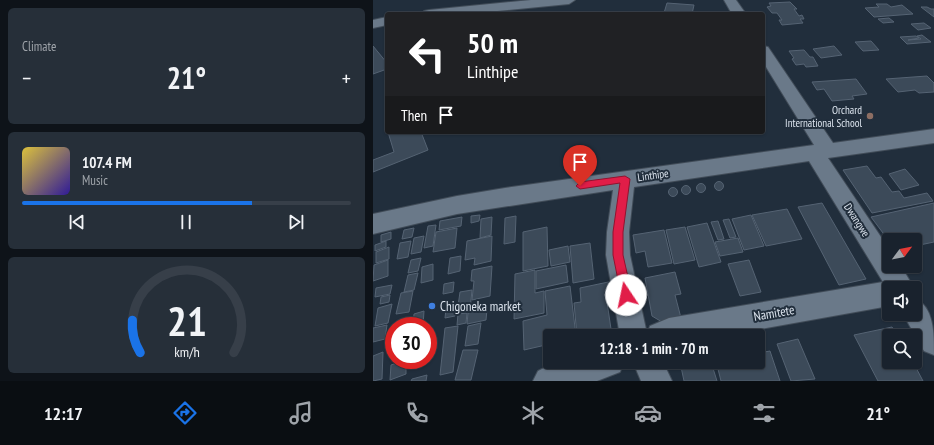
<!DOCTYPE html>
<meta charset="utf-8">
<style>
:root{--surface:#19222d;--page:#262f39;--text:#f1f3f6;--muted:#9fa4aa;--line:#373f49;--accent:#1a73e8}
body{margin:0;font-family:"PT Sans Narrow",sans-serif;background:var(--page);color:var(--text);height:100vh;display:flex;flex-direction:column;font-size:15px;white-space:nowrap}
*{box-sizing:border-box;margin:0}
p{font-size:13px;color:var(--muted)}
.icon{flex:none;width:22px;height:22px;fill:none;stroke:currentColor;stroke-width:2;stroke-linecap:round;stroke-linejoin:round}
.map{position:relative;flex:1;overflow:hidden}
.panel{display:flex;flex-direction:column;gap:8px;padding:8px;background:#0e1319;width:373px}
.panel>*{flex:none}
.guide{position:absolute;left:12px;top:12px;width:380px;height:122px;border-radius:4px;box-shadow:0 1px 3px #0004,0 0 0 1px var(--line);background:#202124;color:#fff;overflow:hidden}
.needle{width:26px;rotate:58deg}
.buttons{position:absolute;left:509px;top:233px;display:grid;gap:8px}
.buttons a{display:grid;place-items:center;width:40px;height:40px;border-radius:4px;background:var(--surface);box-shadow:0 1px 3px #0004,0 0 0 1px var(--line);font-size:20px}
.speed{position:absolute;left:12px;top:317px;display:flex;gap:8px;font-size:20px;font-weight:700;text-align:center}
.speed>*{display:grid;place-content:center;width:52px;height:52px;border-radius:50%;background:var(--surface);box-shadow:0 1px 3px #0004,0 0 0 1px var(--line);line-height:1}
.speed .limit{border:6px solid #d22;background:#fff;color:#111}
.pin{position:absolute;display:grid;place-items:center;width:34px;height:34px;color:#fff;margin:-41px -17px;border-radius:50% 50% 50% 0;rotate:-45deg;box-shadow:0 0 4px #0007}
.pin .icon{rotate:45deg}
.me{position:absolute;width:44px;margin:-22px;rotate:349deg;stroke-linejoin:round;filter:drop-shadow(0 0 3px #0008)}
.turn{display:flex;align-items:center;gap:14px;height:84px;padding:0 16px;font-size:18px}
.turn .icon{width:52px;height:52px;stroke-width:2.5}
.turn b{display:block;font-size:28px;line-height:34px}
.then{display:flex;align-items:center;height:38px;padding:0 16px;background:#0003;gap:8px;font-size:15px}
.big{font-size:30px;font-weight:700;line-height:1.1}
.panel .tile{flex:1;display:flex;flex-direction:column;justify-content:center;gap:6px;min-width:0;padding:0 14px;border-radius:6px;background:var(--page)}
.panel .dial{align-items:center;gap:0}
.dial svg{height:104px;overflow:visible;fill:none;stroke:var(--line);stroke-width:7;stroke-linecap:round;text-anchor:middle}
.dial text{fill:var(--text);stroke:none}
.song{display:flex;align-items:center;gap:12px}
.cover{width:48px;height:48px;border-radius:6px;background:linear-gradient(135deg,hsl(50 70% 55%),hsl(250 70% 35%))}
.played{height:4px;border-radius:2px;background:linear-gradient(90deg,var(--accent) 70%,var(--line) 70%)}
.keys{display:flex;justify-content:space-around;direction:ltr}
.heat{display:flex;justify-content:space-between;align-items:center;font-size:22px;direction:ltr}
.trip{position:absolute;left:170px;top:329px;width:222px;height:40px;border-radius:4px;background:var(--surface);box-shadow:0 1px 3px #0004,0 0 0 1px var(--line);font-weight:700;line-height:40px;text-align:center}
.menu{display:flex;height:64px;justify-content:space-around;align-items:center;background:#0a0e12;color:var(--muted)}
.menu .icon{width:28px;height:28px}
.menu .active{color:var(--accent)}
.menu b{font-size:18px;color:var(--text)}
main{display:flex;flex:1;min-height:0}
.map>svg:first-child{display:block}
</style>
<main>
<section class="panel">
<div class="tile"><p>Climate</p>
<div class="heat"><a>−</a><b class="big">21°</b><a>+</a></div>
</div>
<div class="tile">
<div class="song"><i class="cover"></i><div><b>107.4 FM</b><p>Music</p></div></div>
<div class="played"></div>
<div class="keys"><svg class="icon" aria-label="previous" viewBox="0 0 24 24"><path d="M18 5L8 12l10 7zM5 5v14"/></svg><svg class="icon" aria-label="pause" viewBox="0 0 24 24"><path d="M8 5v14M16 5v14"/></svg><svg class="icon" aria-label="next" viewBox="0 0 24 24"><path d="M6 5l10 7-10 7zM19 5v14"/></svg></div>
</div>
<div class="tile dial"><svg viewBox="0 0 100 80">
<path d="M14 69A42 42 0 1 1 86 69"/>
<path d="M14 69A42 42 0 0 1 8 44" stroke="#1a73e8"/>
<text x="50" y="56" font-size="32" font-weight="700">21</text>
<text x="50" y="72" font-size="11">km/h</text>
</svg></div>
</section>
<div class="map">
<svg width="561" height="381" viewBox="0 0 561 381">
<rect width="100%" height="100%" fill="#212e3c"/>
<g fill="#3c4a59" stroke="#556373">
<polygon points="417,2 424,9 421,9 426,16 429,15 431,19 427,19 430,23 409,25 406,20 409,20 404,13 399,13 394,7 398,6 396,3"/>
<polygon points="294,3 321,5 319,14 291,13"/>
<polygon points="503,4 514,4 518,7 529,5 540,14 501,17 492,8 506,7"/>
<polygon points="548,7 554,7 558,9 561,9 561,17"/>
<polygon points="516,18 521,22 510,23 505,19"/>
<polygon points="551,23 558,28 545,30 538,24"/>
<polygon points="549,35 558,42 534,44 527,37 543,36 546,38 535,40 548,39 544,36"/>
<polygon points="498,41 506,50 490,51 482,42"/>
<polygon points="0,46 14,63 14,69 0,74"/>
<polygon points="461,46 469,55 448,58 440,49"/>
<polygon points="431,50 437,57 440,57 445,66 433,67 431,64 423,65 419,59 421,58 416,51"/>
<polygon points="554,76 561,83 561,92 546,93 542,90 525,92 513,79"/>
<polygon points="483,79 494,94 479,96 481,99 459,101 451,89 444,90 439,82"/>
<polygon points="15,132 48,132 55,150 0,172 0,160 21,152"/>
<polygon points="494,166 503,178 508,177 519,192 526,191 531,198 554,193 560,201 499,213 470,170"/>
<polygon points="532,169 546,185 528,190 516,174"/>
<circle cx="346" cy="186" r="4.5"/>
<circle cx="328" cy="188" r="4.5"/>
<circle cx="313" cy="190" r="4.5"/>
<circle cx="300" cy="192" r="4.5"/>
<polygon points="449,203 493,279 466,285 425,207"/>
<polygon points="561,203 561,242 542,246 542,240 516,241 498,217"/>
<polygon points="414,209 429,239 393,246 379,215"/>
<polygon points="107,215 106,221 98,223 98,216"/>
<polygon points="378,215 391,246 371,250 359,219"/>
<polygon points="143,216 142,242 131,244 132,218"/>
<polygon points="89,217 88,226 66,230 67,221"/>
<polygon points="119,217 118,235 107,238 108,219"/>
<polygon points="356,219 363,237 357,238 350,220"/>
<polygon points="345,221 351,239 345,240 338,222"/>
<polygon points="334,223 348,262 326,267 314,227"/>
<polygon points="63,225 60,246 51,248 55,226"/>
<polygon points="174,227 175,266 150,271 150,232"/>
<polygon points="312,227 322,260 301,264 293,230"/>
<polygon points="41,228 39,237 29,239 31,230"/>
<polygon points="84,228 82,248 60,252 63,232"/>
<polygon points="291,230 299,263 275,267 272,251 263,253 260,235"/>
<polygon points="18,232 18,239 8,242 8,235"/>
<polygon points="51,236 48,252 38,254 41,238"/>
<polygon points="119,236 118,261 101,265 102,258 92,260 94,241"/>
<polygon points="365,238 370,252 347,256 342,242"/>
<polygon points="13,241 13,247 2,251 2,245"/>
<polygon points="38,241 35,257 24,259 27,243"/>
<polygon points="217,243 221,279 200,283 197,246"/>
<polygon points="195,246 197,262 178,266 176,250"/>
<polygon points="16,247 16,259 3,263 3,252"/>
<polygon points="88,256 87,271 75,274 77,258"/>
<polygon points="48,258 45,271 35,273 38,260"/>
<polygon points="15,260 15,276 0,281 1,265"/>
<polygon points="376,260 388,292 367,296 355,264"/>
<polygon points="60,264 60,280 48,283 49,267"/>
<polygon points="193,265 195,282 163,289 163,271"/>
<polygon points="119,266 117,296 99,300 101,281 98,281 99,270"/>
<polygon points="162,270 162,293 171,291 171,313 141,319 142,274"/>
<polygon points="302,272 308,294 302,295 308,318 289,322 279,316 272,278"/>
<polygon points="45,273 41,290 31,292 35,275"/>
<polygon points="240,281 243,300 234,302 238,329 204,336 201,303 208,302 207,288"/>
<polygon points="81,282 80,292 70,294 71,284"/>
<polygon points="19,285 17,294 2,297 3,288"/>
<polygon points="197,286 203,336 177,336 177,344 151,350 150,321 174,315 172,291"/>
<polygon points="99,290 97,310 84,313 87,292"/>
<polygon points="40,291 36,312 23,314 28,293"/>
<polygon points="17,295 16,302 7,304 8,297"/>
<polygon points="19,304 15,323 2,326 5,308"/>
<polygon points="83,307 82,316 72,318 73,309"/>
<polygon points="114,309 113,320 94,324 95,313"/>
<polygon points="51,311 50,326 40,326 41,314"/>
<polygon points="94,313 93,323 84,325 85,314"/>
<polygon points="108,323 105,344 92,346 95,326"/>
<polygon points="14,325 12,339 0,342 0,328"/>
<polygon points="85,326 80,372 67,375 72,328"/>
<polygon points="519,327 525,336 516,336 516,362 540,362 550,381 505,381 481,335"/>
<polygon points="425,339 442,379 418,381 404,344"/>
<polygon points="385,349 386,353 397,351 407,381 348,381 345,369 367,365 366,362 385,362"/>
<polygon points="90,350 105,350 98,380 82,380"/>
<polygon points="10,352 9,379 0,381 0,356"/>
<polygon points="33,360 33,374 17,380 18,365"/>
<polygon points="307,362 338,362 344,381 311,381"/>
<polygon points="54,375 53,381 38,381 39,379"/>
</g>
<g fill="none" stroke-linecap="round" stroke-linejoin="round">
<g stroke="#414c58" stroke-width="2">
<g id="minor">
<polygon points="158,0 202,0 196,4 95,14 49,14 51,11 56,10"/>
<polygon points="351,0 363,0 373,14 359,14"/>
<polygon points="14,17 14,25 0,28 0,20"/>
<path d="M390 46 395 47 460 143 561 129V143L455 158 516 249V266H528L541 288H516V306L349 336H247L233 255 234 232 240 190 84 214 0 234V214L84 196 132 188 441 145 390 62ZM436 161 510 282 296 318 277 326 274 334 257 255 256 232 261 187Z"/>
<path d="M542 298C561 308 561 332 561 355L551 351 530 314H542Z"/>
<polygon points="196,362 251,362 247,372 224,381 160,381 165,371 175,366"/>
<polygon points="260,362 290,362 299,381 268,381"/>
</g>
</g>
<use href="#minor" fill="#6a7989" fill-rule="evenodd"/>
</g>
<polygon fill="#e11d48" stroke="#92132f" points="252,176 257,179 250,232 250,255 259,295 257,299 253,301 249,299 248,295 240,255 240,232 247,183 207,189 203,186 207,182"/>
<circle fill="#8d6e63" stroke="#212e3c" stroke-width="1.5" cx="497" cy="116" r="4"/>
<circle fill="#3f7fe0" stroke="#212e3c" stroke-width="1.5" cx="59" cy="306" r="4"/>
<g text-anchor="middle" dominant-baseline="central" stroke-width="4" stroke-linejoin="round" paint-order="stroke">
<g font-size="11" fill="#dce4ee" stroke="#212e3c" text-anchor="end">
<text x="489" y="110">Orchard<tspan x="489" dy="13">International School</tspan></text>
</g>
<g font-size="11" fill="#dce4ee" stroke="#212e3c">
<text transform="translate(280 175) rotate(-8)">Linthipe</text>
<text transform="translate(484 220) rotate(57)">Dwangwe</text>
</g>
<g font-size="13" fill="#dce4ee" stroke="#212e3c" text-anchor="start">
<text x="67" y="306">Chigoneka market</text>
</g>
<g font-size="13" fill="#dce4ee" stroke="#212e3c">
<text transform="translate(401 313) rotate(-10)">Namitete</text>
</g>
</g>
</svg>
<div class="buttons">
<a><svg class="needle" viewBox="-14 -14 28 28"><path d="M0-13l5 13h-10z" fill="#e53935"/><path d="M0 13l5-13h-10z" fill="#9fa4aa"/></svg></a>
<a><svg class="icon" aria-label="sound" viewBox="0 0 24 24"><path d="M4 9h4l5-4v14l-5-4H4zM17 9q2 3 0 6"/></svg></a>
<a><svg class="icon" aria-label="search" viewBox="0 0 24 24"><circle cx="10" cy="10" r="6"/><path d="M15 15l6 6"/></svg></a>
</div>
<div class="speed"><div class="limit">30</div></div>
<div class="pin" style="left:207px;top:186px;background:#d93025"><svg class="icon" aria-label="arrive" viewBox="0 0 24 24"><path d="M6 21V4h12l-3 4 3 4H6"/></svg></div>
<svg class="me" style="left:253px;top:295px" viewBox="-20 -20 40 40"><circle r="19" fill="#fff"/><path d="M0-13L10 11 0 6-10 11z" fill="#e11d48"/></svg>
<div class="trip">12:18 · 1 min · 70 m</div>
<div class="guide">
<div class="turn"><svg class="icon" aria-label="left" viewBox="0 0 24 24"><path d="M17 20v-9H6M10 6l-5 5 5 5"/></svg><div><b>50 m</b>Linthipe</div></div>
<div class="then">Then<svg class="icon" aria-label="arrive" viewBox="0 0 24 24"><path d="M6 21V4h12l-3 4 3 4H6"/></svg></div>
</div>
</div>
</main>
<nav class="menu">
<b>12:17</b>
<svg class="icon active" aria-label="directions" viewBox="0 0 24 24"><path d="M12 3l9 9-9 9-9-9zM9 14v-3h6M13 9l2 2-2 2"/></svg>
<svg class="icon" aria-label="music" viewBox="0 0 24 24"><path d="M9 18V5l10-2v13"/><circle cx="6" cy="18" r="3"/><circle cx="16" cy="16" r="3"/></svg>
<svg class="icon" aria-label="phone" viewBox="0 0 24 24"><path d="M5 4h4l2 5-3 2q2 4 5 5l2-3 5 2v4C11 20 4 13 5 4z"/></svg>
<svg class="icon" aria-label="climate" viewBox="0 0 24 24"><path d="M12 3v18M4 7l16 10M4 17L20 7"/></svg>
<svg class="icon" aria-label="car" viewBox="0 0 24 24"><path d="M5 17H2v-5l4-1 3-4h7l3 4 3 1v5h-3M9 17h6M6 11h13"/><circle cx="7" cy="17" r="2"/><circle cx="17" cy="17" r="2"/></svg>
<svg class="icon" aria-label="filters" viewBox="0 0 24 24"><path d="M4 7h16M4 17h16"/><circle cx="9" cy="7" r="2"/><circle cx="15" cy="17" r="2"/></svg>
<b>21°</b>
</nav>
